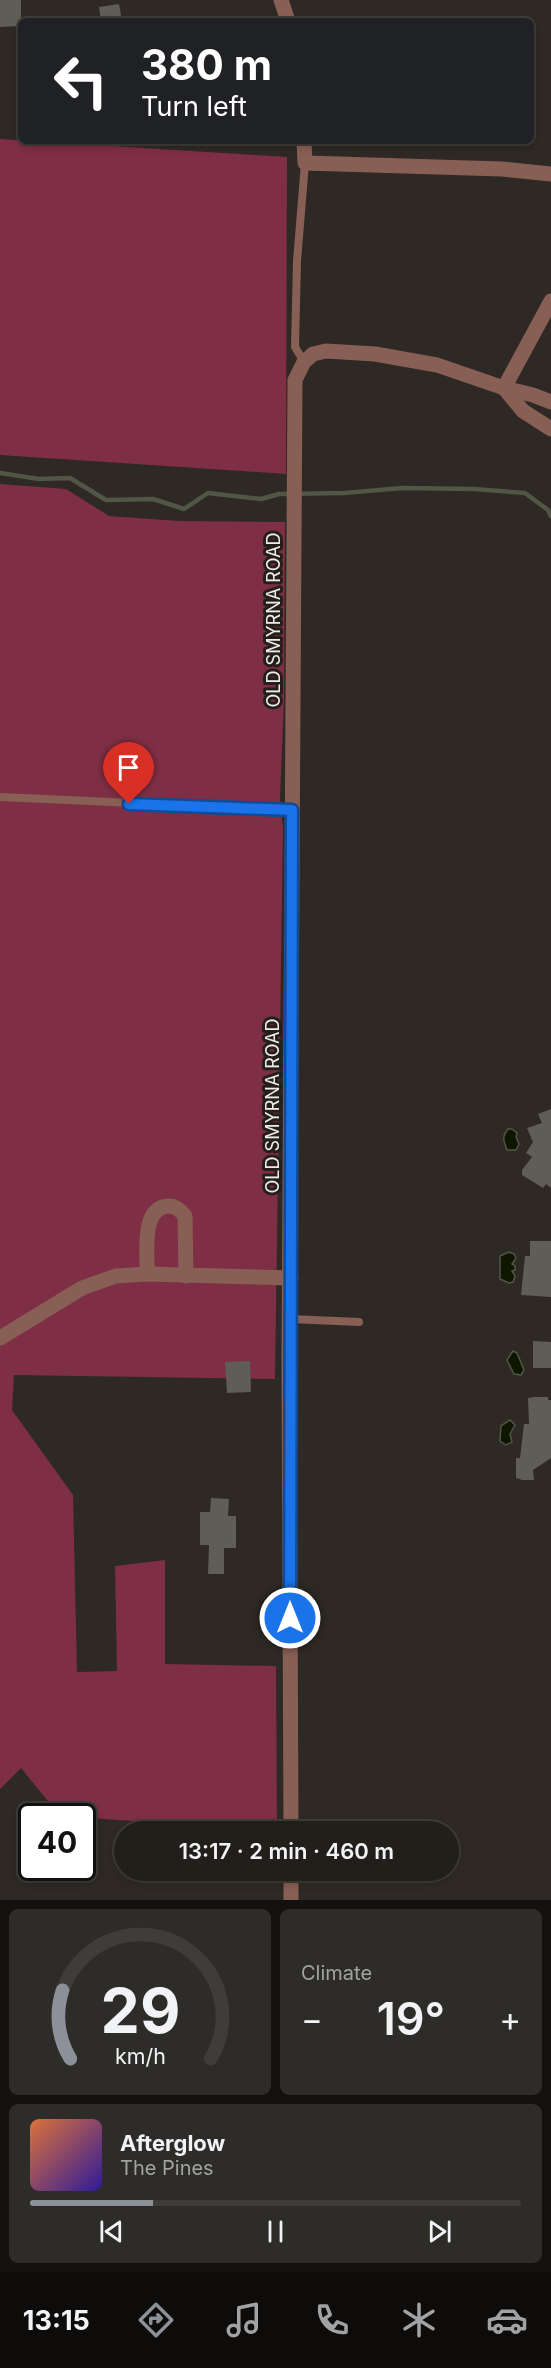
<!DOCTYPE html>
<meta charset="utf-8">
<style>
:root{--surface:#221f1b;--page:#2e2c28;--text:#f1f3f6;--muted:#a2a2a3;--line:#3f3d3a;--accent:#8c9099}
body{margin:0;font-family:Inter,sans-serif;background:var(--page);color:var(--text);height:100vh;display:flex;flex-direction:column;font-size:22px;white-space:nowrap}
*{box-sizing:border-box;margin:0}
p{font-size:20px;color:var(--muted)}
.icon{flex:none;width:33px;height:33px;fill:none;stroke:currentColor;stroke-width:2;stroke-linecap:round;stroke-linejoin:round}
.map{position:relative;height:1900px;overflow:hidden}
.panel{display:flex;flex-direction:column;gap:9px;padding:9px;background:#13110f;flex:1}
.panel>*{flex:none}
.guide{position:absolute;left:18px;top:18px;width:516px;height:126px;border-radius:9px;box-shadow:0 3px 9px #0003,0 0 0 2px var(--line);background:#202124;color:#fff;overflow:hidden}
.speed{position:absolute;left:18px;top:1803px;display:flex;gap:12px;font-size:30px;font-weight:700;text-align:center}
.speed>*{display:grid;place-content:center;width:78px;height:78px;border-radius:50%;background:var(--surface);box-shadow:0 3px 9px #0003,0 0 0 2px var(--line);line-height:1}
.speed .limit{border:3px solid #111;border-radius:9px;background:#fff;color:#111}
.pin{position:absolute;display:grid;place-items:center;width:51px;height:51px;color:#fff;margin:-62px -26px;border-radius:50% 50% 50% 0;rotate:-45deg;box-shadow:0 0 6px #0007}
.pin .icon{rotate:45deg}
.me{position:absolute;width:66px;margin:-33px;rotate:0deg;stroke-linejoin:round;filter:drop-shadow(0 0 4px #0008)}
.turn{display:flex;align-items:center;gap:21px;height:126px;padding:0 24px;font-size:27px}
.turn .icon{width:78px;height:78px;stroke-width:2.5}
.turn b{display:block;font-size:42px;line-height:51px}
.big{font-size:45px;font-weight:600;line-height:1.1}
.panel .card{flex:1;display:flex;flex-direction:column;justify-content:center;gap:9px;min-width:0;padding:0 21px;border-radius:9px;background:var(--page)}
.panel .dial{align-items:center;gap:0}
.dial svg{height:156px;overflow:visible;fill:none;stroke:var(--line);stroke-width:7;stroke-linecap:round;text-anchor:middle}
.dial text{fill:var(--text);stroke:none}
.song{display:flex;align-items:center;gap:18px}
.cover{width:72px;height:72px;border-radius:9px;background:linear-gradient(135deg,hsl(20 70% 55%),hsl(250 70% 35%))}
.played{height:6px;border-radius:3px;background:linear-gradient(90deg,var(--accent) 25%,var(--line) 25%)}
.keys{display:flex;justify-content:space-around;direction:ltr}
.heat{display:flex;justify-content:space-between;align-items:center;font-size:33px;direction:ltr}
.panel .tiles{flex:1;display:grid;gap:9px;grid-template-columns:1fr 1fr}
.card:last-child{grid-column:span 2}
.trip{position:absolute;left:114px;top:1821px;width:345px;height:60px;border-radius:30px;background:var(--surface);box-shadow:0 3px 9px #0003,0 0 0 2px var(--line);font-weight:600;line-height:60px;text-align:center}
.tab-bar{display:flex;height:96px;justify-content:space-around;align-items:center;background:#0e0c0b;color:var(--muted)}
.tab-bar .icon{width:42px;height:42px}
.tab-bar .current{color:var(--accent)}
.tab-bar b{font-size:27px;color:var(--text)}
.map>svg:first-child{display:block}
</style>
<div class="map">
<svg width="551" height="1900" viewBox="0 0 551 1900">
<rect width="100%" height="100%" fill="#2e2924"/>
<g fill="#7e2e45">
<polygon points="0,139 287,157 286,474 0,455"/>
<polygon points="0,484 66,489 109,516 179,521 285,522 284,700 280,798 283,828 275,1379 14,1375 12,1410 73,1495 77,1672 117,1671 115,1566 165,1560 165,1664 276,1666 277,1831 60,1816 21,1768 0,1789"/>
</g>
<g fill="#0e1600" stroke="#525646" stroke-width="1.5">
<path d="M508 1129H512L517 1133 516 1137 519 1144 516 1150H507C504 1141 501 1138 508 1129Z"/>
<polygon points="509,1252 514,1254 516,1258 512,1264 515,1266 515,1270 512,1271 515,1276 513,1282 509,1283 500,1279 500,1256"/>
<polygon points="513,1351 517,1353 524,1370 521,1375 514,1374 507,1360"/>
<polygon points="510,1420 515,1425 510,1434 512,1442 506,1445 500,1441 501,1426"/>
</g>
<g fill="none" stroke-linecap="round" stroke-linejoin="round">
<polyline stroke="#525646" stroke-width="4.5" points="0,473 39,479 70,478 106,500 153,499 184,509 208,493 261,499 279,494 345,493 402,488 474,489 525,493 548,510 551,516"/>
</g>
<g fill="#5f5d56">
<polygon points="0,0 21,0 21,26 0,27"/>
<polygon points="119,4 122,21 101,21 99,7"/>
<polygon points="551,1109 551,1188 546,1184 543,1188 522,1175 522,1170 532,1157 526,1153 533,1142 527,1128 542,1123 538,1114"/>
<polygon points="530,1241 551,1241 551,1297 521,1295 525,1256 530,1256"/>
<polygon points="533,1341 551,1342 551,1368 533,1368"/>
<polygon points="250,1361 251,1392 227,1393 225,1362"/>
<polygon points="534,1397 548,1397 548,1400 551,1400 551,1458 533,1470 534,1480 522,1480 516,1478 516,1458 520,1458 524,1424 529,1424 528,1398"/>
<polygon points="211,1498 229,1499 228,1516 236,1516 236,1548 224,1548 224,1574 208,1574 209,1545 200,1545 200,1512 210,1512"/>
</g>
<g fill="none" stroke-linecap="round" stroke-linejoin="round">
<g stroke="#885f54" stroke-width="8">
<polyline points="304,362 295,347 297,261 305,163"/>
<polyline points="0,797 292,810"/>
<polyline points="290,1319 359,1322"/>
</g>
<g stroke="#885f54" stroke-width="15">
<polyline points="281,0 288,21"/>
<polyline points="304,141 305,163 502,169 551,174"/>
<path d="M147 1274C148 1254 140 1207 169 1206 176 1206 181 1211 185 1216L186 1276"/>
<polyline points="0,1338 82,1288 116,1276 147,1274 291,1278"/>
</g>
<g stroke="#885f54" stroke-width="15">
<polyline points="504,388 551,301"/>
<polyline points="504,388 523,411 551,429"/>
<polyline points="291,1832 289,1358 295,380 304,362 313,354 326,351 375,354 437,365 504,388 533,395 551,402"/>
<polyline points="291,1870 291,1900"/>
</g>
</g>
<g fill="none" stroke-linecap="round" stroke-linejoin="round">
<g stroke="#114b97" stroke-width="15">
<polyline id="route" points="129,804 292,810 290,1618"/>
</g>
<use href="#route" stroke="#1a73e8" stroke-width="10"/>
</g>
<g text-anchor="middle" dominant-baseline="central" stroke-width="6" stroke-linejoin="round" paint-order="stroke">
<g font-size="18" fill="#efebe8" stroke="#241f1b">
<text transform="translate(273 620) rotate(-90)">OLD SMYRNA ROAD</text>
<text transform="translate(272 1106) rotate(-90)">OLD SMYRNA ROAD</text>
</g>
</g>
</svg>
<div class="speed"><div class="limit">40</div></div>
<div class="pin" style="left:129px;top:804px;background:#d93025"><svg class="icon" aria-label="arrive" viewBox="0 0 24 24"><path d="M6 21V4h12l-3 4 3 4H6"/></svg></div>
<svg class="me" style="left:290px;top:1618px" viewBox="-20 -20 40 40"><circle r="17" fill="#1a73e8" stroke="#fff" stroke-width="3"/><path d="M0-11L8 9 0 5-8 9z" fill="#fff"/></svg>
<div class="trip">13:17 · 2 min · 460 m</div>
<div class="guide">
<div class="turn"><svg class="icon" aria-label="left" viewBox="0 0 24 24"><path d="M17 20v-9H6M10 6l-5 5 5 5"/></svg><div><b>380 m</b>Turn left</div></div>
</div>
</div>
<section class="panel">
<div class="tiles">
<div class="card dial"><svg viewBox="0 0 100 80">
<path d="M14 69A42 42 0 1 1 86 69"/>
<path d="M14 69A42 42 0 0 1 10 34" stroke="#8c9099"/>
<text x="50" y="56" font-size="32" font-weight="700">29</text>
<text x="50" y="72" font-size="11">km/h</text>
</svg></div>
<div class="card"><p>Climate</p>
<div class="heat"><a>−</a><b class="big">19°</b><a>+</a></div>
</div>
<div class="card">
<div class="song"><i class="cover"></i><div><b>Afterglow</b><p>The Pines</p></div></div>
<div class="played"></div>
<div class="keys"><svg class="icon" aria-label="previous" viewBox="0 0 24 24"><path d="M18 5L8 12l10 7zM5 5v14"/></svg><svg class="icon" aria-label="pause" viewBox="0 0 24 24"><path d="M8 5v14M16 5v14"/></svg><svg class="icon" aria-label="next" viewBox="0 0 24 24"><path d="M6 5l10 7-10 7zM19 5v14"/></svg></div>
</div>
</div>
</section>
<nav class="tab-bar">
<b>13:15</b>
<svg class="icon current" aria-label="directions" viewBox="0 0 24 24"><path d="M12 3l9 9-9 9-9-9zM9 14v-3h6M13 9l2 2-2 2"/></svg>
<svg class="icon" aria-label="music" viewBox="0 0 24 24"><path d="M9 18V5l10-2v13"/><circle cx="6" cy="18" r="3"/><circle cx="16" cy="16" r="3"/></svg>
<svg class="icon" aria-label="phone" viewBox="0 0 24 24"><path d="M5 4h4l2 5-3 2q2 4 5 5l2-3 5 2v4C11 20 4 13 5 4z"/></svg>
<svg class="icon" aria-label="climate" viewBox="0 0 24 24"><path d="M12 3v18M4 7l16 10M4 17L20 7"/></svg>
<svg class="icon" aria-label="car" viewBox="0 0 24 24"><path d="M5 17H2v-5l4-1 3-4h7l3 4 3 1v5h-3M9 17h6M6 11h13"/><circle cx="7" cy="17" r="2"/><circle cx="17" cy="17" r="2"/></svg>
</nav>
